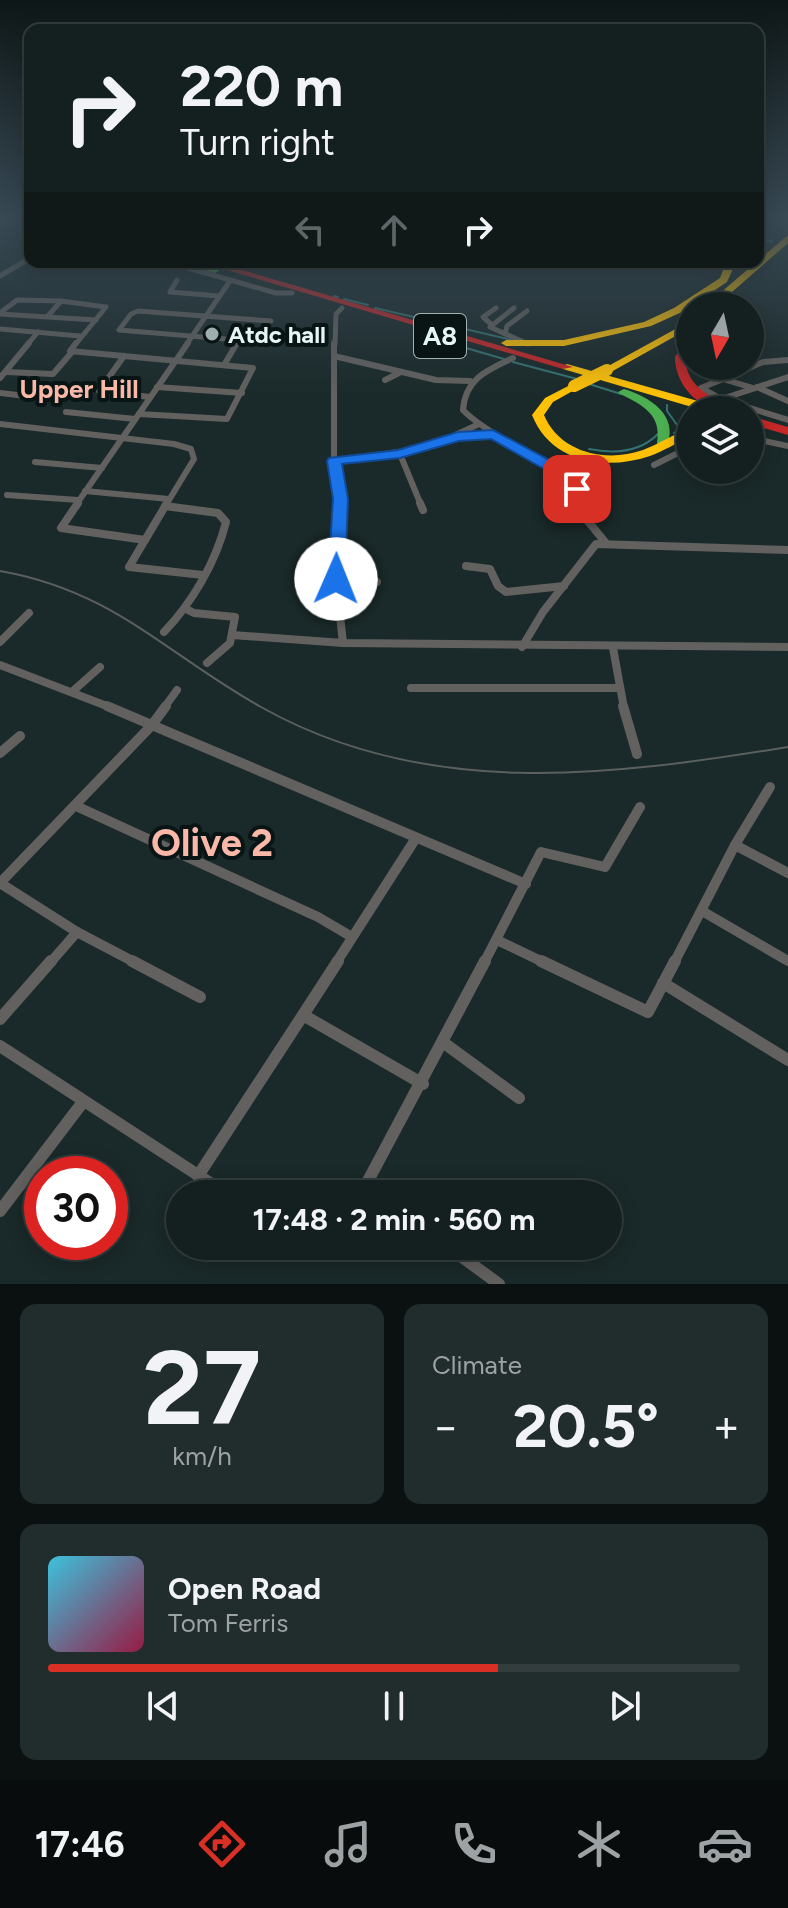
<!DOCTYPE html>
<meta charset="utf-8">
<style>
:root{--surface:#141f1f;--page:#212c2c;--text:#f1f3f6;--muted:#9da2a4;--line:#333d3d;--accent:#d93025}
body{margin:0;font-family:Figtree,sans-serif;background:var(--page);color:var(--text);height:100vh;display:flex;flex-direction:column;font-size:30px;white-space:nowrap}
*{box-sizing:border-box;margin:0}
p{font-size:26px;color:var(--muted)}
.icon{flex:none;width:44px;height:44px;fill:none;stroke:currentColor;stroke-width:2;stroke-linecap:round;stroke-linejoin:round}
.map{position:relative;height:1284px;overflow:hidden}
.drawer{display:flex;flex-direction:column;gap:20px;padding:20px;background:#0b1111;flex:1}
.drawer>*{flex:none}
.banner{position:absolute;left:24px;top:24px;width:740px;height:244px;border-radius:16px;box-shadow:0 4px 20px #0003,0 0 0 2px var(--line);background:#141f1f;color:var(--text);overflow:hidden}
.needle{width:52px;rotate:189deg}
.controls{position:absolute;left:676px;top:292px;display:grid;gap:16px}
.controls a{display:grid;place-items:center;width:88px;height:88px;border-radius:50%;background:var(--surface);box-shadow:0 4px 20px #0003,0 0 0 2px var(--line);font-size:40px}
.speed{position:absolute;left:24px;top:1156px;display:flex;gap:16px;font-size:40px;font-weight:700;text-align:center}
.speed>*{display:grid;place-content:center;width:104px;height:104px;border-radius:50%;background:var(--surface);box-shadow:0 4px 20px #0003,0 0 0 2px var(--line);line-height:1}
.speed .limit{border:12px solid #d22;background:#fff;color:#111}
.pin{position:absolute;display:grid;place-items:center;width:68px;height:68px;color:#fff;margin:-34px;border-radius:16px;box-shadow:0 4px 12px #0006}
.me{position:absolute;width:88px;margin:-44px;rotate:1deg;stroke-linejoin:round;filter:drop-shadow(0 0 6px #0008)}
.turn{display:flex;align-items:center;gap:28px;height:168px;padding:0 24px;font-size:36px}
.turn .icon{width:104px;height:104px;stroke-width:2.5}
.turn b{display:block;font-size:56px;line-height:68px}
.lanes{display:flex;align-items:center;height:76px;padding:0 24px;background:#0003;justify-content:center;gap:40px;direction:ltr}
.lanes .off{opacity:.35}
.big{font-size:60px;font-weight:700;line-height:1.1}
.drawer .tile{flex:1;display:flex;flex-direction:column;justify-content:center;gap:12px;min-width:0;padding:0 28px;border-radius:16px;background:var(--page)}
.drawer .dial{align-items:center;gap:0}
.dial b{font-size:104px;line-height:1}
.song{display:flex;align-items:center;gap:24px}
.cover{width:96px;height:96px;border-radius:12px;background:linear-gradient(135deg,hsl(190 70% 55%),hsl(340 70% 35%))}
.played{height:8px;border-radius:4px;background:linear-gradient(90deg,var(--accent) 65%,var(--line) 65%)}
.keys{display:flex;justify-content:space-around;direction:ltr}
.heat{display:flex;justify-content:space-between;align-items:center;font-size:44px;direction:ltr}
.drawer .tiles{flex:1;display:grid;gap:20px;grid-template-columns:1fr 1fr}
.tile:last-child{grid-column:span 2}
.trip{position:absolute;left:166px;top:1180px;width:456px;height:80px;border-radius:40px;background:var(--surface);box-shadow:0 4px 20px #0003,0 0 0 2px var(--line);font-weight:700;line-height:80px;text-align:center}
.menu{display:flex;height:128px;justify-content:space-around;align-items:center;background:#080c0c;color:var(--muted)}
.menu .icon{width:56px;height:56px}
.menu .selected{color:var(--accent)}
.menu b{font-size:36px;color:var(--text)}
.map>svg:first-child{display:block}
</style>
<div class="map">
<svg width="788" height="1284" viewBox="0 0 788 1284">
<rect width="100%" height="100%" fill="#1a2929"/>
<g fill="none" stroke-linecap="round" stroke-linejoin="round">
<g stroke="#347373" stroke-width="2">
<polyline points="767,240 772,242"/>
<polyline points="334,296 338,297"/>
<polyline points="344,299 368,305"/>
<polyline points="734,305 738,306"/>
<polyline points="375,308 512,340"/>
<polyline points="459,346 504,359"/>
<polyline points="513,362 577,379"/>
<polyline points="589,384 621,394"/>
<polyline points="667,405 667,411 680,429 674,433"/>
<path d="M589 449C614 454 639 453 658 434"/>
</g>
<g stroke="#63615f" stroke-width="5">
<polyline points="20,217 30,220"/>
<polyline points="167,262 276,293 292,293"/>
<polyline points="0,276 30,258"/>
<polyline points="177,280 170,292 219,296"/>
<polyline points="514,308 490,327 528,344"/>
<polyline points="0,313 17,300 61,301"/>
<polyline points="0,314 96,320"/>
<polyline points="48,316 61,301 106,307 75,345"/>
<polyline points="271,321 138,311 131,314 119,330 273,343"/>
<polyline points="491,324 483,317 496,308"/>
<polyline points="0,329 80,336"/>
<polyline points="505,334 507,326 527,311"/>
<polyline points="27,345 38,332"/>
<polyline points="186,345 230,281"/>
<polyline points="236,345 238,341"/>
<polyline points="335,345 336,314 342,308"/>
</g>
<g stroke="#63615f" stroke-width="6">
<polyline points="76,343 70,351 253,368 227,419 139,414"/>
<polyline points="334,343 334,461 340,505"/>
<polyline points="124,356 99,391 150,397"/>
<polyline points="334,356 436,380 470,381"/>
<path d="M513 358C487 370 465 379 463 410 489 438 578 473 584 505"/>
<polyline points="224,365 237,343"/>
<polyline points="7,372 53,374 72,352"/>
<polyline points="0,378 29,343"/>
<polyline points="724,379 763,362 788,360"/>
<polyline points="385,380 399,373"/>
<polyline points="157,387 242,393"/>
<polyline points="757,387 788,401"/>
<polyline points="753,388 723,379 701,388 721,399 788,420"/>
<polyline points="0,393 43,398"/>
<polyline points="722,399 788,377"/>
<polyline points="66,412 135,419"/>
<polyline points="0,424 174,444 191,449 194,459 166,505"/>
<polyline points="750,438 788,446"/>
<polyline points="400,454 421,505"/>
<polyline points="334,461 427,448 477,425"/>
<polyline points="35,462 102,468"/>
<polyline points="654,465 690,447"/>
<polyline points="85,491 169,499"/>
<polyline points="7,495 78,500"/>
<polyline points="76,505 188,343"/>
</g>
<g stroke="#63615f" stroke-width="8">
<polyline points="78,503 61,528 145,540"/>
<polyline points="167,503 129,567 203,575"/>
<polyline points="340,503 336,579 343,643"/>
<polyline points="420,503 423,510"/>
<polyline points="584,503 587,520 605,542"/>
<polyline points="466,566 490,569 498,586 506,592 564,586"/>
<polyline points="336,571 358,574 377,582"/>
<polyline points="186,609 194,613 235,617 230,643 207,663"/>
<path d="M164 632C192 603 216 562 226 522L218 513 165 506"/>
<polyline points="232,635 343,643 788,647"/>
<polyline points="0,642 29,613"/>
<polyline points="522,647 543,612 596,544 788,550"/>
<polyline points="613,648 624,708"/>
<polyline points="0,665 112,708"/>
<polyline points="411,688 618,688"/>
<polyline points="73,691 100,667"/>
<polyline points="164,708 177,690"/>
</g>
<g stroke="#63615f" stroke-width="10">
<polyline points="107,706 526,884"/>
<polyline points="623,706 637,754"/>
<polyline points="0,753 20,736"/>
<polyline points="76,806 318,917 352,937"/>
<polyline points="735,845 788,873"/>
<polyline points="702,911 788,961"/>
<polyline points="497,940 545,963"/>
<polyline points="50,963 77,932"/>
<polyline points="136,963 77,932 0,883 152,725 166,706"/>
<polyline points="336,963 416,838"/>
<polyline points="484,963 541,852 605,867 640,807"/>
<polyline points="674,963 735,845 770,787"/>
</g>
<g stroke="#63615f" stroke-width="12">
<polyline points="132,961 200,997"/>
<polyline points="338,961 303,1015 423,1084"/>
<polyline points="541,961 648,1012 675,961"/>
<polyline points="663,983 788,1060"/>
<polyline points="0,1019 51,961"/>
<polyline points="444,1043 519,1098"/>
<polyline points="0,1046 227,1194"/>
<polyline points="198,1176 303,1015"/>
<polyline points="361,1194 485,961"/>
<polyline points="0,1211 83,1102"/>
<polyline points="313,1246 328,1250 336,1246"/>
<polyline points="447,1246 499,1284"/>
</g>
<g fill="#4caf50" fill-rule="evenodd">
<polygon points="182,262 197,262 220,270 215,273"/>
<path d="M624 389C650 397 679 415 667 446H659L657 443C662 415 643 405 620 394L618 392Z"/>
</g>
<g fill="#ffc107" fill-rule="evenodd">
<polygon points="788,235 788,243 716,306 705,306"/>
<polygon points="726,262 736,262 727,282 682,312 651,326 564,346 506,346 501,343 506,340 564,340 644,322 674,308 720,278"/>
<polygon points="690,321 690,328 611,372 601,370"/>
<polygon points="567,364 719,407 721,410 702,410 563,369 561,367"/>
<path d="M574 383 580 386 578 388 553 402 544 415C560 453 606 463 643 450 659 444 673 434 690 429V437C676 443 664 451 650 456 605 471 551 463 532 415L545 398Z"/>
</g>
<g fill="#c62828" fill-rule="evenodd">
<polygon points="200,262 215,262 573,367 563,369"/>
<path d="M690 341V351L685 356C686 379 698 389 716 400V406C692 407 674 377 675 356Z"/>
<polygon points="750,416 788,427 788,435 750,424"/>
</g>
<path stroke="#5b605f" stroke-width="2" d="M0 571C114 591 166 654 261 707 426 800 610 776 788 747"/>
<polyline stroke="#ffc107" stroke-width="12" points="574,386 607,370"/>
</g>
<linearGradient id="sky" x2="0" y2="1"><stop stop-color="#0e1717"/><stop offset="0.55" stop-color="#384954"/><stop offset="1" stop-color="#384954" stop-opacity="0"/></linearGradient>
<rect width="788" height="397" fill="url(#sky)"/>
<polygon fill="#1a73e8" stroke="#114b97" stroke-width="2" points="493,430 555,463 584,489 582,492 571,492 544,469 491,439 459,441 400,458 342,464 348,499 345,579 342,583 330,583 328,579 333,499 327,461 329,458 398,450 458,432"/>
<circle fill="#9faeae" stroke="#091515" stroke-width="3" cx="212" cy="334" r="8"/>
<g text-anchor="middle" dominant-baseline="central" stroke-width="8" stroke-linejoin="round" paint-order="stroke">
<g font-size="24" font-weight="bold" fill="#e6f6f5" stroke="#091515" text-anchor="start">
<text x="228" y="334">Atdc hall</text>
</g>
<rect fill="#091515" stroke="#a4b2b2" stroke-width="2" x="414" y="314" width="52" height="44" rx="6"/>
<g font-size="26" font-weight="bold" fill="#e6f6f5">
<text x="440" y="336">A8</text>
</g>
<g font-size="26" font-weight="bold" fill="#fab8a8" stroke="#091515">
<text x="79" y="389">Upper Hill</text>
</g>
<g font-size="38" font-weight="bold" fill="#fab8a8" stroke="#091515">
<text x="212" y="843">Olive 2</text>
</g>
</g>
</svg>
<div class="controls">
<a><svg class="needle" viewBox="-14 -14 28 28"><path d="M0-13l5 13h-10z" fill="#e53935"/><path d="M0 13l5-13h-10z" fill="#9da2a4"/></svg></a>
<a><svg class="icon" aria-label="layers" viewBox="0 0 24 24"><path d="M12 4l9 5-9 5-9-5zM3 14l9 5 9-5"/></svg></a>
</div>
<div class="speed"><div class="limit">30</div></div>
<div class="pin" style="left:577px;top:489px;background:#d93025"><svg class="icon" aria-label="arrive" viewBox="0 0 24 24"><path d="M6 21V4h12l-3 4 3 4H6"/></svg></div>
<svg class="me" style="left:336px;top:579px" viewBox="-20 -20 40 40"><circle r="19" fill="#fff"/><path d="M0-13L10 11 0 6-10 11z" fill="#1a73e8"/></svg>
<div class="trip">17:48 · 2 min · 560 m</div>
<div class="banner">
<div class="turn"><svg class="icon" aria-label="right" viewBox="0 0 24 24"><path d="M7 20v-9h11M14 6l5 5-5 5"/></svg><div><b>220 m</b>Turn right</div></div>
<div class="lanes"><svg class="icon off" aria-label="left" viewBox="0 0 24 24"><path d="M17 20v-9H6M10 6l-5 5 5 5"/></svg><svg class="icon off" aria-label="ahead" viewBox="0 0 24 24"><path d="M12 20V5M6 11l6-6 6 6"/></svg><svg class="icon" aria-label="right" viewBox="0 0 24 24"><path d="M7 20v-9h11M14 6l5 5-5 5"/></svg></div>
</div>
</div>
<section class="drawer">
<div class="tiles">
<div class="tile dial"><b>27</b><p>km/h</p></div>
<div class="tile"><p>Climate</p>
<div class="heat"><a>−</a><b class="big">20.5°</b><a>+</a></div>
</div>
<div class="tile">
<div class="song"><i class="cover"></i><div><b>Open Road</b><p>Tom Ferris</p></div></div>
<div class="played"></div>
<div class="keys"><svg class="icon" aria-label="previous" viewBox="0 0 24 24"><path d="M18 5L8 12l10 7zM5 5v14"/></svg><svg class="icon" aria-label="pause" viewBox="0 0 24 24"><path d="M8 5v14M16 5v14"/></svg><svg class="icon" aria-label="next" viewBox="0 0 24 24"><path d="M6 5l10 7-10 7zM19 5v14"/></svg></div>
</div>
</div>
</section>
<nav class="menu">
<b>17:46</b>
<svg class="icon selected" aria-label="directions" viewBox="0 0 24 24"><path d="M12 3l9 9-9 9-9-9zM9 14v-3h6M13 9l2 2-2 2"/></svg>
<svg class="icon" aria-label="music" viewBox="0 0 24 24"><path d="M9 18V5l10-2v13"/><circle cx="6" cy="18" r="3"/><circle cx="16" cy="16" r="3"/></svg>
<svg class="icon" aria-label="phone" viewBox="0 0 24 24"><path d="M5 4h4l2 5-3 2q2 4 5 5l2-3 5 2v4C11 20 4 13 5 4z"/></svg>
<svg class="icon" aria-label="climate" viewBox="0 0 24 24"><path d="M12 3v18M4 7l16 10M4 17L20 7"/></svg>
<svg class="icon" aria-label="car" viewBox="0 0 24 24"><path d="M5 17H2v-5l4-1 3-4h7l3 4 3 1v5h-3M9 17h6M6 11h13"/><circle cx="7" cy="17" r="2"/><circle cx="17" cy="17" r="2"/></svg>
</nav>
